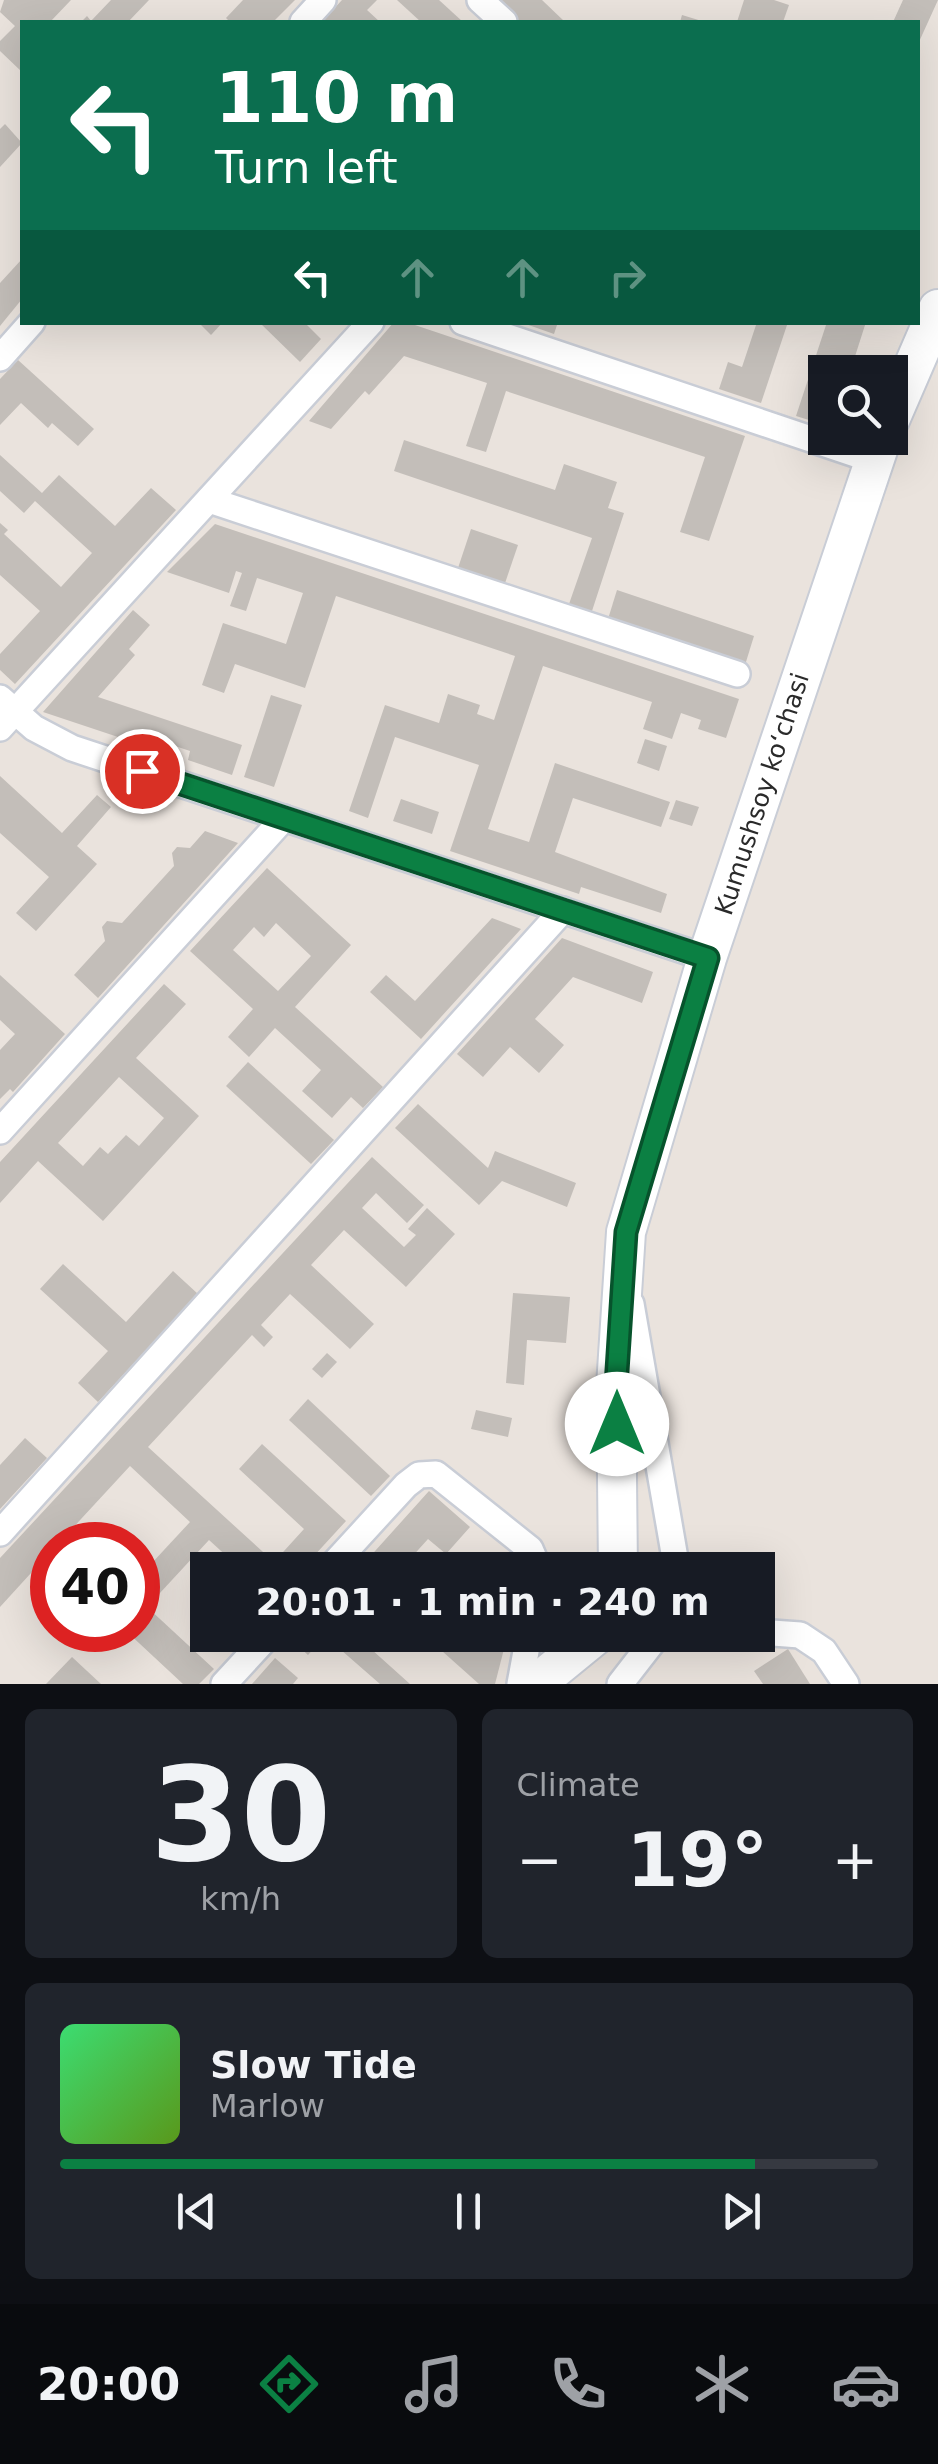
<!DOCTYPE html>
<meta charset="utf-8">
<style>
:root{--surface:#171b24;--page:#20242c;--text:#f1f3f6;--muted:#9ea1a6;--line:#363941;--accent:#0b8043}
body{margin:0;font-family:"DejaVu Sans",sans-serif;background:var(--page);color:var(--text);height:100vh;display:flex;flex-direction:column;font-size:38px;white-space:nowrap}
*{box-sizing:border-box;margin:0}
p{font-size:32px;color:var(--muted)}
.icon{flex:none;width:55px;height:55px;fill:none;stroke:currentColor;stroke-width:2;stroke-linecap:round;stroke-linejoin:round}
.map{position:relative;height:1684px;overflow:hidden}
.drawer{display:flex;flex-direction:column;gap:25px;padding:25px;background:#0d0f14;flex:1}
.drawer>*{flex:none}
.banner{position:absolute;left:20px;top:20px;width:900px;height:305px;border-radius:0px;box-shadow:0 10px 40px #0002;background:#0b6e4f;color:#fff;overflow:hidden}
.fabs{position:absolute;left:808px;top:355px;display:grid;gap:20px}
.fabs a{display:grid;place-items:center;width:100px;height:100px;border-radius:0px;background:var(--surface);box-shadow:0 10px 40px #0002;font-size:50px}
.speed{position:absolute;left:30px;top:1522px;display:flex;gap:20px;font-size:50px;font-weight:700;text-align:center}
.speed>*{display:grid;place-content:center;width:130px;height:130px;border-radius:50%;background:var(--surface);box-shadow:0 10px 40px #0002;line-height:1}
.speed .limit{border:15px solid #d22;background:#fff;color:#111}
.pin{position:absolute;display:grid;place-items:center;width:85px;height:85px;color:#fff;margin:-42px;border:5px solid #fff;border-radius:50%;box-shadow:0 2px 10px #0007}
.me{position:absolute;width:110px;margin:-55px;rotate:0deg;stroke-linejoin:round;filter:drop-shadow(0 0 8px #0008)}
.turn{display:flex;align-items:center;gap:35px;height:210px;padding:0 30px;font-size:45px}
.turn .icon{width:130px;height:130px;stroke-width:2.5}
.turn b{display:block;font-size:70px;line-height:85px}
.lanes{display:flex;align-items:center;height:95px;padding:0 30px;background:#0003;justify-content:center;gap:50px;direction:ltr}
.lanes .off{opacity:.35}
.big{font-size:75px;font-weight:800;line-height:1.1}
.drawer .tile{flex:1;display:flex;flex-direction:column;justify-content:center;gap:15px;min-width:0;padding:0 35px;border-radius:15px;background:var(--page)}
.drawer .dial{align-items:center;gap:0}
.dial b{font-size:130px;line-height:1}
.song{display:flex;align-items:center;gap:30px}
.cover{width:120px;height:120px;border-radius:15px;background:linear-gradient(135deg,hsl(140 70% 55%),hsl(90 70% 35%))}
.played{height:10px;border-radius:5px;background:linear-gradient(90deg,var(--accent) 85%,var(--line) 85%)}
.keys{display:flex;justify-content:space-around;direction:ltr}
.heat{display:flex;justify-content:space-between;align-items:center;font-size:55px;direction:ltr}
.drawer .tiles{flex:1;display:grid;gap:25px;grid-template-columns:1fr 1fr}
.tile:last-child{grid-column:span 2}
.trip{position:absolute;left:190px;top:1552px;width:585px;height:100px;border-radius:0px;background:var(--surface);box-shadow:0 10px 40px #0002;font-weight:800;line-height:100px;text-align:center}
.tabs{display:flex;height:160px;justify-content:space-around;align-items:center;background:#090b0e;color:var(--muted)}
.tabs .icon{width:70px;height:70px}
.tabs .on{color:var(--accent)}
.tabs b{font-size:45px;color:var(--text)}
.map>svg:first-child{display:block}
</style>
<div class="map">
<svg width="938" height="1684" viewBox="0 0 938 1684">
<rect width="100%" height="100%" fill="#eae3dd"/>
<g fill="#c3beb9" fill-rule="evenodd">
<polygon points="4,0 71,0 50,22 22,22 22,72 0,51 0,41 15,26 0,12"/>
<polygon points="111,0 149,0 128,22 81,22 87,16 91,21"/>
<polygon points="243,0 295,0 273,22 230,22 226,18"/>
<polygon points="342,0 377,0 367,10 380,22 322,22"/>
<polygon points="397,0 439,0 463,22 421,22"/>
<polygon points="496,0 542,0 565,22 519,22"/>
<polygon points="744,0 774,0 789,5 783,22 737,22"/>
<polygon points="903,0 938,0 918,44 918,22 893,22"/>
<polygon points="682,15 705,22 680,22"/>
<polygon points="5,124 22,143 0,167 0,129"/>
<polygon points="22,259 22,299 0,326 0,283"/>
<polygon points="198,322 223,322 211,335"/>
<polygon points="259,322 304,322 321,339 300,362"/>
<polygon points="394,322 406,322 745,436 709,541 680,532 705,457 506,391 486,452 466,446 487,383 404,356 369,395 365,391 331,429 309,421"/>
<polygon points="520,322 558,322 554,334"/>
<polygon points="757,322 788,322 761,403 719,389 728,362 742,367"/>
<polygon points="827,322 866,322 850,372 825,372 825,425 796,416"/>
<polygon points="18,360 94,429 78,446 52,423 48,428 21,403 0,425 0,379"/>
<polygon points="404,440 555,490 564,464 617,482 608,508 624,513 592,611 569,604 592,538 394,471"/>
<polygon points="0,455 42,493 59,475 115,526 151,488 176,510 15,684 0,670 0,654 40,611 0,575 0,523 8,530 4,534 61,587 92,553 35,501 24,513 0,491"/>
<polygon points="215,524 739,699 726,738 698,729 701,720 681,713 672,739 643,729 652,702 543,666 488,829 529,842 555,763 670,802 661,827 573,798 555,852 667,894 661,913 581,887 579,894 450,851 479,765 395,737 368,818 349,811 385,705 439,723 448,694 480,705 477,714 494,720 515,656 336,596 305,688 235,664 224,693 202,685 223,623 286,644 303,593 257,578 246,611 230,606 242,573 236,571 229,593 167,572"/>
<polygon points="471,529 518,545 503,589 456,574"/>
<polygon points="617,590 754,636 745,665 608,619"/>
<polygon points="133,610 150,625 129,649 135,655 98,697 242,745 232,775 188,760 190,751 136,733 133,742 43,712"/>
<polygon points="271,695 302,705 274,787 244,777"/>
<polygon points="645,739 667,746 659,771 637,763"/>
<polygon points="0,776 62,833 97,795 111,807 77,846 97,864 36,931 16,913 49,877 0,833"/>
<polygon points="401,799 439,812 432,834 393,821"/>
<polygon points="676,800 699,807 692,826 669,819"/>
<polygon points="205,831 238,843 98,998 74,975 105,941 102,927 107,921 122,923 174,866 172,853 177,847 190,848"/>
<path d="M267 868 351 945 295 1007 383 1087 363 1108 351 1097 332 1118 302 1091 321 1070 275 1028 249 1057 228 1037 253 1009 190 951ZM276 923 311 956 278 991 233 950 254 927 264 937Z"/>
<polygon points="492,918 521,929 421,1039 370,992 386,975 415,1001"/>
<polygon points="562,938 653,972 642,1003 573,977 535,1019 564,1045 539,1073 510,1047 483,1077 457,1054"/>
<polygon points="0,975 65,1034 13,1092 10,1089 0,1099 0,1050 15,1034 0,1020"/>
<path d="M164 984 186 1004 136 1058 199 1116 103 1221 38 1161 0 1203V1162ZM119 1077 164 1118 139 1146 126 1135 108 1154 100 1147 83 1166 58 1143Z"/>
<polygon points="248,1062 334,1140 311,1164 226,1086"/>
<polygon points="418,1104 488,1168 495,1151 576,1183 567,1207 502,1181 479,1205 395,1128"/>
<polygon points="372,1157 424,1205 407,1223 376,1193 362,1208 404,1247 416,1235 408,1229 427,1208 455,1234 406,1287 344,1230 311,1265 374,1324 350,1349 290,1294 261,1325 273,1337 264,1347 252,1335 148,1447 274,1562 304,1529 239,1469 262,1444 346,1521 301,1570 242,1570 209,1540 147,1607 214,1669 199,1684 183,1684 125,1630 138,1630 138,1578 190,1522 130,1466 57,1545 52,1545 52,1550 0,1607 0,1558"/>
<polygon points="63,1264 126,1322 173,1271 198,1294 98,1402 78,1383 108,1351 40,1289"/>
<polygon points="513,1293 570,1297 566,1343 527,1340 524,1385 506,1383"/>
<polygon points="327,1353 337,1362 322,1378 312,1369"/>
<polygon points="308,1399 390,1476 371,1496 289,1420"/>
<polygon points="476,1410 512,1418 508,1437 471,1429"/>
<polygon points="25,1438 47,1458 0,1509 0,1465"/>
<polygon points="429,1491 470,1527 446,1554 428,1539 400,1570 358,1570"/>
<polygon points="300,1635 383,1635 371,1649 410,1684 380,1684 325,1636 308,1655 294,1642"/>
<polygon points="457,1635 505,1645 495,1684 479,1684 442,1651"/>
<polygon points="788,1649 810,1684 763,1684 754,1671"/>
<polygon points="72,1657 101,1684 46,1684"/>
<polygon points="275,1658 298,1678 293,1684 252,1684"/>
</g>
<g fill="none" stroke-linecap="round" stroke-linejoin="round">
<g stroke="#c9cdd6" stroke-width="30">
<g id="street">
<polyline points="480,0 504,22"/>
<polyline points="303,22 323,0"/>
<polyline points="463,322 873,460"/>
<polyline points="0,358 32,322"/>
<polyline points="209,500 737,674"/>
<polyline points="0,698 34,728 72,748 707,958"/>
<polyline points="0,728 371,322"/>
<polyline points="0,1131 284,818"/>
<polyline points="631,1304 677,1570"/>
<polyline points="0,1533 563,910"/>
<polyline points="328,1570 406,1485 419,1475 436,1474 530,1549 539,1570"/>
<polyline points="758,1632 800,1635 824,1651 846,1684"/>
<polyline points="224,1684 269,1635"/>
<polyline points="520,1684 529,1635"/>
<polyline points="620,1684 658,1635"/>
</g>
</g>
<g stroke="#c9cdd6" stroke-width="42">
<g id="secondary">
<polyline points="890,420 938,309"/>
<polyline points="618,1570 616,1386 626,1232 707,958 882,438"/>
<polyline points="536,1684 596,1635"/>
</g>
</g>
<use href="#street" stroke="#fff" stroke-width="25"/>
<use href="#secondary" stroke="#fff" stroke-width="38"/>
</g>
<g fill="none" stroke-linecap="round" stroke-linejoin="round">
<g stroke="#07532c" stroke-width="25">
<polyline id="route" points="142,771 708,958 626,1232 616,1386 617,1424"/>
</g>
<use href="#route" stroke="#0b8043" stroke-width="18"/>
</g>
<g text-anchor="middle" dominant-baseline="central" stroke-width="8" stroke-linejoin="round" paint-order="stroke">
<g font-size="25" fill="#2a2a2a" stroke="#fff">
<text transform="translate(762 794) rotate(-72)">Kumushsoy koʻchasi</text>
</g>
</g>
</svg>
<div class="fabs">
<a><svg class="icon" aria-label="search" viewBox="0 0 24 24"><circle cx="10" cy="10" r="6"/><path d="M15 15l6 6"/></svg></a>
</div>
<div class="speed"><div class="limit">40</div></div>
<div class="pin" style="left:142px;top:771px;background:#d93025"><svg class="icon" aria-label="arrive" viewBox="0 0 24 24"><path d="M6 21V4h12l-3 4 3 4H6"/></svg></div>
<svg class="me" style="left:617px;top:1424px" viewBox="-20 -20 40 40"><circle r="19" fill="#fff"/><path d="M0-13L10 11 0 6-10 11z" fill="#0b8043"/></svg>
<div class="trip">20:01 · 1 min · 240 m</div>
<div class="banner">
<div class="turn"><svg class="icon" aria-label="left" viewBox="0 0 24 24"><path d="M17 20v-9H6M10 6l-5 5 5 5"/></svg><div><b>110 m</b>Turn left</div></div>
<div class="lanes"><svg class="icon" aria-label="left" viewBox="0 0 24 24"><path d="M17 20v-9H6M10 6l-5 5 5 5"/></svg><svg class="icon off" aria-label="ahead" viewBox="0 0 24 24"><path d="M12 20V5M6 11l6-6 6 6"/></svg><svg class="icon off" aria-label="ahead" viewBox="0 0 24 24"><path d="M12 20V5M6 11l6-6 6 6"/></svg><svg class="icon off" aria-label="right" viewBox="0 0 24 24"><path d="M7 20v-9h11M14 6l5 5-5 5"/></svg></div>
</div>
</div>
<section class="drawer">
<div class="tiles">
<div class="tile dial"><b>30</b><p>km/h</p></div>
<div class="tile"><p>Climate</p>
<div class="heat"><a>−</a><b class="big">19°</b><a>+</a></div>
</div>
<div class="tile">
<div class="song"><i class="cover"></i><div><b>Slow Tide</b><p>Marlow</p></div></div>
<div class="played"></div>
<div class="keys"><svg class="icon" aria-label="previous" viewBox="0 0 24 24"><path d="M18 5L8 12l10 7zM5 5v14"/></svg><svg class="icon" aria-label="pause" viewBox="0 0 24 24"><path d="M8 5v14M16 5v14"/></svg><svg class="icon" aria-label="next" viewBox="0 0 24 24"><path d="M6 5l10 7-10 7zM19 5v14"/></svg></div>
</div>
</div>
</section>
<nav class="tabs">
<b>20:00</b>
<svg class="icon on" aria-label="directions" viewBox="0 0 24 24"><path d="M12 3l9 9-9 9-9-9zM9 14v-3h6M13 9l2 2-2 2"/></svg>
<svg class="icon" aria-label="music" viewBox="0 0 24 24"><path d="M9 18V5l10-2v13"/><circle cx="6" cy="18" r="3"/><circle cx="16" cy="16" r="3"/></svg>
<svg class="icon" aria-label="phone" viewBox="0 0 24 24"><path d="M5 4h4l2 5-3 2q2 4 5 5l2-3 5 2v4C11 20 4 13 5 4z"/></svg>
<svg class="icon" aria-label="climate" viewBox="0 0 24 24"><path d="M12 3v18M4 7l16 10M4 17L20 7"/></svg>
<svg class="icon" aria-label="car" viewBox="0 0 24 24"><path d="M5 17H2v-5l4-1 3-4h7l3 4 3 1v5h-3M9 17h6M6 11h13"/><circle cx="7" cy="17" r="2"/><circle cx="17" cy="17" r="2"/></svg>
</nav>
